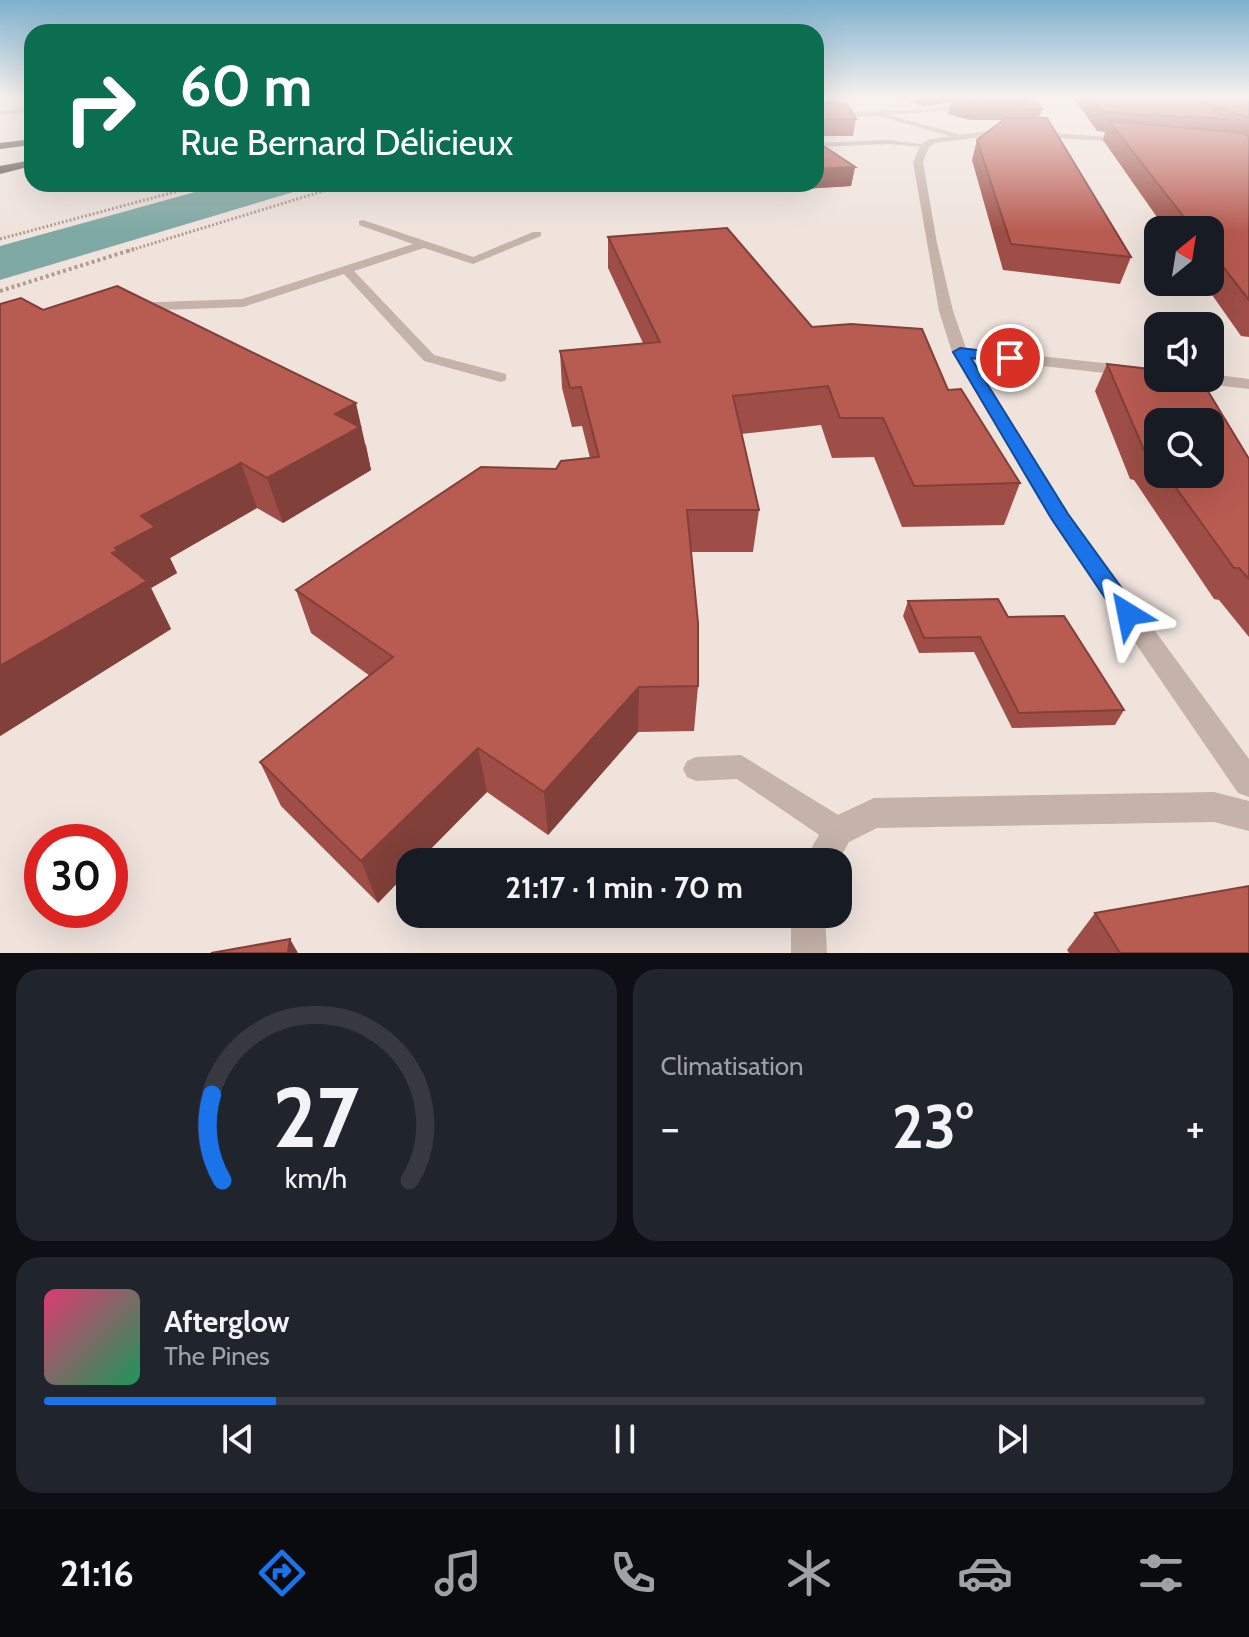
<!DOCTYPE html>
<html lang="fr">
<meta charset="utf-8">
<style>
:root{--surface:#171b24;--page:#20242c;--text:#f1f3f6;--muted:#9ea1a6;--line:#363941;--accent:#1a73e8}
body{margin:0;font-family:Cabin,sans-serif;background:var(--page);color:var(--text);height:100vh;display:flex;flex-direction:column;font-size:30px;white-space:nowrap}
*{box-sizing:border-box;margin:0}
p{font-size:26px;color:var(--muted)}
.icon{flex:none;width:44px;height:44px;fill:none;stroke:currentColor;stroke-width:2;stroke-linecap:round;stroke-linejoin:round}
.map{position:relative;height:953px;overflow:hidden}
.panel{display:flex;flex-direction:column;gap:16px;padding:16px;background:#0d0f14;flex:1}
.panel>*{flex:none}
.top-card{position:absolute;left:24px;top:24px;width:800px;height:168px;border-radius:24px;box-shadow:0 8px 32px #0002;background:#0b6e4f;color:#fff;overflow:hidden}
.needle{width:52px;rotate:30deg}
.controls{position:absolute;left:1144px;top:216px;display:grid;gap:16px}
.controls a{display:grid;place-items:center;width:80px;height:80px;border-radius:16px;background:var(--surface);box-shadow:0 8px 32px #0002;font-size:40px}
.speed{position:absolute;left:24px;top:824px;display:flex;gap:16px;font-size:40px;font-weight:700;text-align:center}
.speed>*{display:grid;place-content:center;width:104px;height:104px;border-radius:50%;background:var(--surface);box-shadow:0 8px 32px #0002;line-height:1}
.speed .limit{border:12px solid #d22;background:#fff;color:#111}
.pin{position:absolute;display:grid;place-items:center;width:68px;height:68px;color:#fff;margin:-34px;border:4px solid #fff;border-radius:50%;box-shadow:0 2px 8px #0007}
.me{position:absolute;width:88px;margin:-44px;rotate:325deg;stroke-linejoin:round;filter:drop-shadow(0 0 6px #0008)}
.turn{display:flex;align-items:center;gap:28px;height:168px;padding:0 24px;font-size:36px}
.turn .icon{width:104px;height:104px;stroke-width:2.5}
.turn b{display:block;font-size:56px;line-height:68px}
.big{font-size:60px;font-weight:700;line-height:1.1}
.panel .card{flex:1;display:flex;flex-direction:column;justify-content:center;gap:12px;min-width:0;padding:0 28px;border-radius:24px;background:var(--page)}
.panel .dial{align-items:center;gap:0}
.dial svg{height:208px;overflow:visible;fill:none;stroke:var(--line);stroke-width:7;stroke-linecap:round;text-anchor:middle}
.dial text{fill:var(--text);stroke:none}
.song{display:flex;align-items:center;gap:24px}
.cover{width:96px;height:96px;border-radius:12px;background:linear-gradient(135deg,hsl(340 70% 55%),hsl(150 70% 35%))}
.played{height:8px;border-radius:4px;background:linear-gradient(90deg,var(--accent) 20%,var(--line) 20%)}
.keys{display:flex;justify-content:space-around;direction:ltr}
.heat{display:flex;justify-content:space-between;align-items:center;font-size:44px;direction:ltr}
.panel .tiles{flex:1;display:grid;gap:16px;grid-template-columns:1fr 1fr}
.card:last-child{grid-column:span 2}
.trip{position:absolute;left:396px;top:848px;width:456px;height:80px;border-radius:24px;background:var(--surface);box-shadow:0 8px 32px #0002;font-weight:700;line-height:80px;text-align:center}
.dock{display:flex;height:128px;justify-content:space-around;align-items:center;background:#090b0e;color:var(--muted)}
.dock .icon{width:56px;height:56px}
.dock .on{color:var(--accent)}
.dock b{font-size:36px;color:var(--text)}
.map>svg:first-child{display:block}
</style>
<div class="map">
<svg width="1249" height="953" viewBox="0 0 1249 953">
<rect width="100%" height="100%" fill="#efe3dc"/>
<polygon fill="#7ea9a4" points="224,184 320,184 0,280 0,246"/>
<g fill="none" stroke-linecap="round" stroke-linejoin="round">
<g stroke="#b19c94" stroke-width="3" stroke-dasharray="2 2" stroke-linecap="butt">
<polyline points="0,239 204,184"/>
<polyline points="128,251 346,184"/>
</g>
<polyline stroke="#b19c94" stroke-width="4" stroke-dasharray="3 3" stroke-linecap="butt" points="0,291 134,249"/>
<g fill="#c5b2a9" fill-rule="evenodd">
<polygon points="985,97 994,97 954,110 888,115 959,134 956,138 879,116 816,117 816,113 931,109"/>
<polygon points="32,108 32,112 0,115 0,111"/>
<polygon points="888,140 929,145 925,147 888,144 816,147 816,143"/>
<polygon points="363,220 473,257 533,232 541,232 541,236 473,264 424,248 354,271 434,355 506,374 506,380 501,382 424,361 344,274 243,307 133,311 127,307 133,303 242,299 413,244 359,225 359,221"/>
<polygon points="741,755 848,821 852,831 848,841 838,845 828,841 737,779 696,781 687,777 683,769 687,761 696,757"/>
</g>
<g fill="#c5b2a9" fill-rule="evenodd">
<polygon points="999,129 1135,139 1131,142 999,135 935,143 929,147 923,162 937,243 953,311 966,348 1158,369 1158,378 1162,378 1158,379 972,358 1069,514 1249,759 1249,797 1238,793 1053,523 952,352 939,311 913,162 922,143 930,139"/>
<polygon points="1210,374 1249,379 1249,389 1197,383 1189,378 1210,378"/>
<polygon points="1214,792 1249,801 1249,831 1214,822 877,828 849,842 838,862 804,862 827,820 874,798"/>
<polygon points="791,914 825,914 827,953 791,953"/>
</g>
<g fill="#544340" fill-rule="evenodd">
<polygon points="32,139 32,145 0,149 0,143"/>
<polygon points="32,160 32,166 0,174 0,166"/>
</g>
</g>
<g fill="#9e4e46" fill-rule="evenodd">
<polygon points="816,97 840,97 839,104 856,119 853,136 816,136"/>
<polygon points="892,97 1034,97 1042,109 1039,118 1131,257 1120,284 1003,270 972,160 977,140 1004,120 970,120 948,114 951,102 923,106"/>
<polygon points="1073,97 1249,97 1249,337 1241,336 1203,282 1210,282 1210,230 1166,230 1103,140 1105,132 1097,131"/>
<polygon points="855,167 851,186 787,190 779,184 816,184"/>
<polygon points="608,237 812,327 948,390 1020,483 1004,525 902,527 874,457 832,458 821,425 741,434 759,510 753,552 691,552 698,686 694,731 638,732 548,835 487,792 410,862 410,870 378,903 281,806 260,762 370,676 311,633 296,590 556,469 590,458 582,426 572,427 562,388 560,351 643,343 608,268"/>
<polygon points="0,304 43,310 366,445 371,470 283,523 257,508 170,558 177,573 151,588 171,629 0,736"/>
<path d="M1107 364 1249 459V637L1219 600 1214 599 1134 480 1130 479 1095 391ZM1158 422 1210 474H1158Z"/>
<polygon points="908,601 1008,617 1124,710 1115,725 1012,728 974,652 919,653 903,616"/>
<polygon points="1095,913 1249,953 1069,953 1067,950"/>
</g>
<g fill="#814039">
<polygon points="925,97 952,97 951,102 923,106"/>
<polygon points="855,167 851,186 787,190 788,184 816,184 816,169"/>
<polygon points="356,403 371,470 283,523 267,478 335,414"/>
<polygon points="241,463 257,508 170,558 177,573 151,588 171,629 0,736 0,666 112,553 115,548 141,516"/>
<polygon points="639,687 638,732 548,835 544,792"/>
<polygon points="478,748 487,792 418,862 410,862 410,870 378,903 361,861"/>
<polygon points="290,939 298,953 288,953"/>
</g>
<g fill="#b85b51" stroke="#814039" stroke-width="2">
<polygon points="816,97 817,97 816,103 847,104 856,119 816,120"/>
<polygon points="957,97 1034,97 1042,109 1018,109 1029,101 974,102"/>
<polygon points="1092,97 1249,97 1249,118 1203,102 1227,119 1103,112"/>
<polygon points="1006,118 1047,118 1131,257 1011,244 977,140"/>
<polygon points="1109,121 1243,133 1249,137 1249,300 1210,250 1210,230 1194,230"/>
<polygon points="816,141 855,167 816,169"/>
<polygon points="727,228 812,327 851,324 922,329 948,390 961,389 1020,483 914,486 883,418 840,418 828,386 733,396 759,510 687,510 698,623 698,686 639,687 544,792 478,748 361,861 260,762 393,657 296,590 481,467 556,469 561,461 599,457 581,387 570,388 560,351 660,342 608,237"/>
<polygon points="117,286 356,403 335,414 360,427 267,478 241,463 141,516 155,527 115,548 119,550 112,553 147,581 0,666 0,304 21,298 43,310"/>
<polygon points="1107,364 1158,370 1158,378 1200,378 1249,459 1249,579 1239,568 1234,568 1166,474 1210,474 1210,422 1158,422 1158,464 1148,450 1144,450"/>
<polygon points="998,599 1008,617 1064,616 1124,710 1019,713 980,637 924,638 908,601"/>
<polygon points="1249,886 1249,953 1120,953 1095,913"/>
<polygon points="290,939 288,953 211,953"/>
</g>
<linearGradient id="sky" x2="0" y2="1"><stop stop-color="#7db0cd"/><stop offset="0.42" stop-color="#f8f2ef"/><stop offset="1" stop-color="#f8f2ef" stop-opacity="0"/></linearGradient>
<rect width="1249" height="231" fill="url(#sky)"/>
<polygon fill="#1a73e8" stroke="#114b97" stroke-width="2" points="960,348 1010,354 1017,358 1010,363 971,358 1068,514 1136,608 1139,614 1136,620 1120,620 1051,518 953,352"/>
</svg>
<div class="controls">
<a><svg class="needle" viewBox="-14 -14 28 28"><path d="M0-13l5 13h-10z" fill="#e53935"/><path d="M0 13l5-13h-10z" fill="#9ea1a6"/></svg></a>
<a><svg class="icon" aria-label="sound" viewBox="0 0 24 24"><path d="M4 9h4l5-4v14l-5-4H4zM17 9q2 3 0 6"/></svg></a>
<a><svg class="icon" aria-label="search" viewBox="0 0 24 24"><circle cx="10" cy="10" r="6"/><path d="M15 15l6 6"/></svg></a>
</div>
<div class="speed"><div class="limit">30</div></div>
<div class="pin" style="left:1010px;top:358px;background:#d93025"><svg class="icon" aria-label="arrive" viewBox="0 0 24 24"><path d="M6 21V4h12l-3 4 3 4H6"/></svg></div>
<svg class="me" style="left:1128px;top:614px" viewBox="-20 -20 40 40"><path d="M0-17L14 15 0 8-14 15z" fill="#1a73e8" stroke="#fff" stroke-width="4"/></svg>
<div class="trip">21:17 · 1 min · 70 m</div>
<div class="top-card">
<div class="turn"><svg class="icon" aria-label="right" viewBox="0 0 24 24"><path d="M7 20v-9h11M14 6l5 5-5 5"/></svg><div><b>60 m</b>Rue Bernard Délicieux</div></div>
</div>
</div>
<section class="panel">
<div class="tiles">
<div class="card dial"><svg viewBox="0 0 100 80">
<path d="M14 69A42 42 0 1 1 86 69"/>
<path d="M14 69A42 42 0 0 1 10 36" stroke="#1a73e8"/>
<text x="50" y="56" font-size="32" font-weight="700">27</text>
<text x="50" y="72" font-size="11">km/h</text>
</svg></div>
<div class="card"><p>Climatisation</p>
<div class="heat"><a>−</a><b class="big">23°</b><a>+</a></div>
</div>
<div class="card">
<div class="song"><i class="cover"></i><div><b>Afterglow</b><p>The Pines</p></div></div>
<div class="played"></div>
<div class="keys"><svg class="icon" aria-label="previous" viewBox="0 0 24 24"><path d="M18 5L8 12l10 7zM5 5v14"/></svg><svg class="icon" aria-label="pause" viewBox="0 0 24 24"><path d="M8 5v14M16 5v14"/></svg><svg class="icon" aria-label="next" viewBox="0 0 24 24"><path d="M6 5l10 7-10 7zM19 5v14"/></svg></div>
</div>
</div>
</section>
<nav class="dock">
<b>21:16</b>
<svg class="icon on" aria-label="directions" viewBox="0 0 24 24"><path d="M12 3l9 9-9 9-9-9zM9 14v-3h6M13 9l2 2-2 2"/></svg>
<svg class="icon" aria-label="music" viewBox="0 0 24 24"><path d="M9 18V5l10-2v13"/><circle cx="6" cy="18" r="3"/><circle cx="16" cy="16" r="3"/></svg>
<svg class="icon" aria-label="phone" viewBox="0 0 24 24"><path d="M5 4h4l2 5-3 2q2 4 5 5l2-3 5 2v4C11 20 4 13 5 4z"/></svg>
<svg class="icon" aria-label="climate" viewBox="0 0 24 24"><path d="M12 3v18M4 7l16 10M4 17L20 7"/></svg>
<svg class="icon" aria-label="car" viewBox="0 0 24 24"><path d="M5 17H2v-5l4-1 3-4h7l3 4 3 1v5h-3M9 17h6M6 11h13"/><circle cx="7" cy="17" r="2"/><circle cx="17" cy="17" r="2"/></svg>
<svg class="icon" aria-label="filters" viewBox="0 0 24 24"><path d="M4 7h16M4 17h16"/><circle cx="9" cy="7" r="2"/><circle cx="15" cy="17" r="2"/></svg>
</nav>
